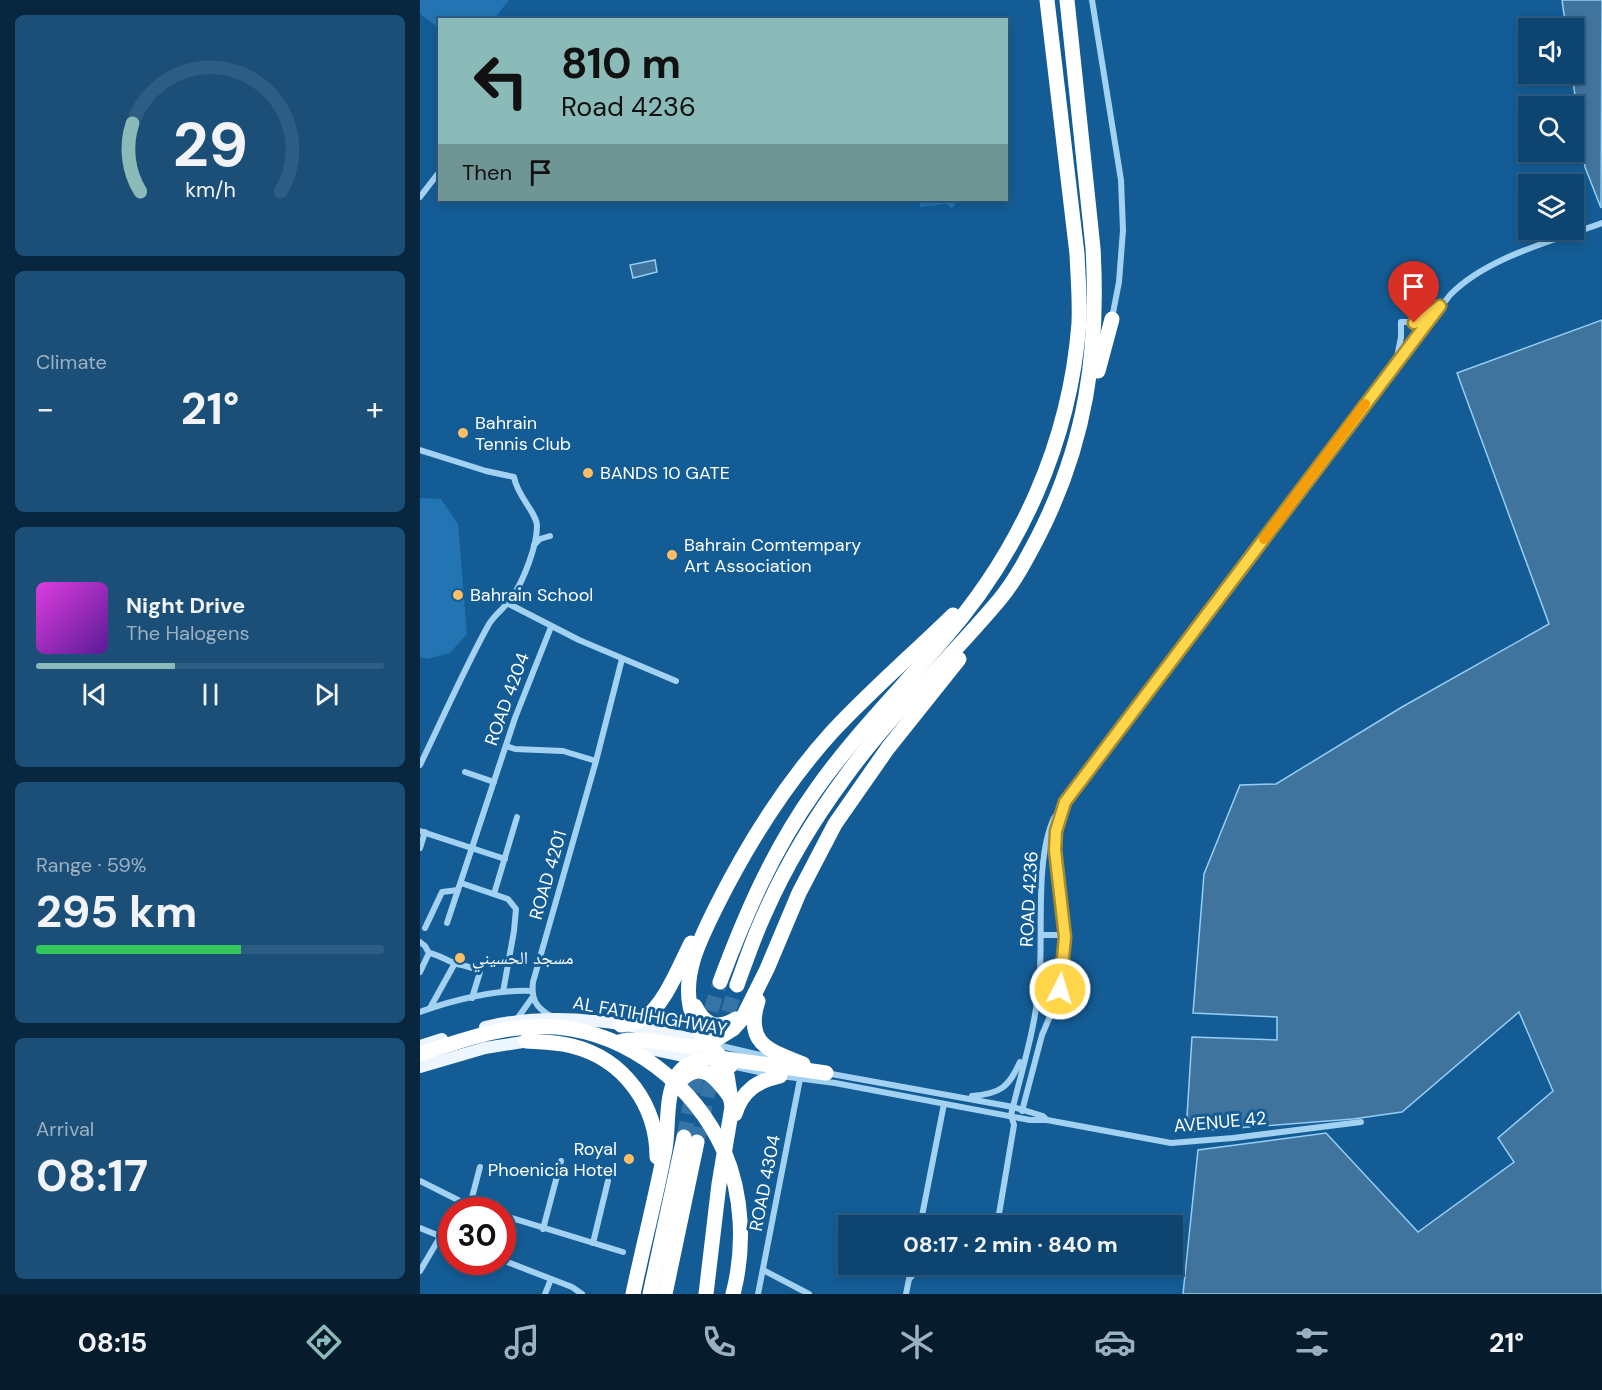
<!DOCTYPE html>
<meta charset="utf-8">
<style>
:root{--surface:#0e4570;--page:#1c4f78;--text:#f1f3f6;--muted:#9bb1c3;--line:#2e5d83;--accent:#8bbbb9}
body{margin:0;font-family:"DM Sans","Noto Naskh Arabic",sans-serif;background:var(--page);color:var(--text);height:100vh;display:flex;flex-direction:column;font-size:22px;white-space:nowrap}
*{box-sizing:border-box;margin:0}
p{font-size:20px;color:var(--muted)}
.icon{flex:none;width:33px;height:33px;fill:none;stroke:currentColor;stroke-width:2;stroke-linecap:round;stroke-linejoin:round}
.map{position:relative;flex:1;overflow:hidden}
.details{display:flex;flex-direction:column;gap:15px;padding:15px;background:#08263e;width:420px}
.details>*{flex:none}
.top-card{position:absolute;left:18px;top:18px;width:570px;height:183px;border-radius:0px;box-shadow:0 3px 9px #0003,0 0 0 2px var(--line);background:#8bbbb9;color:#111;overflow:hidden}
.buttons{position:absolute;left:1098px;top:18px;display:grid;gap:12px}
.buttons a{display:grid;place-items:center;width:66px;height:66px;border-radius:0px;background:var(--surface);box-shadow:0 3px 9px #0003,0 0 0 2px var(--line);font-size:30px}
.speed{position:absolute;left:18px;top:1197px;display:flex;gap:12px;font-size:30px;font-weight:700;text-align:center}
.speed>*{display:grid;place-content:center;width:78px;height:78px;border-radius:50%;background:var(--surface);box-shadow:0 3px 9px #0003,0 0 0 2px var(--line);line-height:1}
.speed .limit{border:9px solid #d22;background:#fff;color:#111}
.pin{position:absolute;display:grid;place-items:center;width:51px;height:51px;color:#fff;margin:-62px -26px;border-radius:50% 50% 50% 0;rotate:-45deg;box-shadow:0 0 6px #0007}
.pin .icon{rotate:45deg}
.me{position:absolute;width:66px;margin:-33px;rotate:5deg;stroke-linejoin:round;filter:drop-shadow(0 0 4px #0008)}
.turn{display:flex;align-items:center;gap:21px;height:126px;padding:0 24px;font-size:27px}
.turn .icon{width:78px;height:78px;stroke-width:2.5}
.turn b{display:block;font-size:42px;line-height:51px}
.then{display:flex;align-items:center;height:57px;padding:0 24px;background:#0003;gap:12px;font-size:22px}
.big{font-size:45px;font-weight:700;line-height:1.1}
.details .tile{flex:1;display:flex;flex-direction:column;justify-content:center;gap:9px;min-width:0;padding:0 21px;border-radius:9px;background:var(--page)}
.details .dial{align-items:center;gap:0}
.dial svg{height:156px;overflow:visible;fill:none;stroke:var(--line);stroke-width:7;stroke-linecap:round;text-anchor:middle}
.dial text{fill:var(--text);stroke:none}
.song{display:flex;align-items:center;gap:18px}
.cover{width:72px;height:72px;border-radius:9px;background:linear-gradient(135deg,hsl(300 70% 55%),hsl(270 70% 35%))}
.played{height:6px;border-radius:3px;background:linear-gradient(90deg,var(--accent) 40%,var(--line) 40%)}
.keys{display:flex;justify-content:space-around;direction:ltr}
.heat{display:flex;justify-content:space-between;align-items:center;font-size:33px;direction:ltr}
.charge{height:9px;border-radius:4px;background:linear-gradient(90deg,#34c759 59%,var(--line) 0)}
.trip{position:absolute;left:418px;top:1215px;width:345px;height:60px;border-radius:0px;background:var(--surface);box-shadow:0 3px 9px #0003,0 0 0 2px var(--line);font-weight:700;line-height:60px;text-align:center}
.dock{display:flex;height:96px;justify-content:space-around;align-items:center;background:#061c2d;color:var(--muted)}
.dock .icon{width:42px;height:42px}
.dock .on{color:var(--accent)}
.dock b{font-size:27px;color:var(--text)}
main{display:flex;flex:1;min-height:0}
.map>svg:first-child{display:block}
</style>
<main>
<section class="details">
<div class="tile dial"><svg viewBox="0 0 100 80">
<path d="M14 69A42 42 0 1 1 86 69"/>
<path d="M14 69A42 42 0 0 1 10 34" stroke="#8bbbb9"/>
<text x="50" y="56" font-size="32" font-weight="700">29</text>
<text x="50" y="72" font-size="11">km/h</text>
</svg></div>
<div class="tile"><p>Climate</p>
<div class="heat"><a>−</a><b class="big">21°</b><a>+</a></div>
</div>
<div class="tile">
<div class="song"><i class="cover"></i><div><b>Night Drive</b><p>The Halogens</p></div></div>
<div class="played"></div>
<div class="keys"><svg class="icon" aria-label="previous" viewBox="0 0 24 24"><path d="M18 5L8 12l10 7zM5 5v14"/></svg><svg class="icon" aria-label="pause" viewBox="0 0 24 24"><path d="M8 5v14M16 5v14"/></svg><svg class="icon" aria-label="next" viewBox="0 0 24 24"><path d="M6 5l10 7-10 7zM19 5v14"/></svg></div>
</div>
<div class="tile"><p>Range · 59%</p><b class="big">295 km</b><div class="charge"></div></div>
<div class="tile"><p>Arrival</p><b class="big">08:17</b></div>
</section>
<div class="map">
<svg width="1182" height="1294" viewBox="0 0 1182 1294">
<rect width="100%" height="100%" fill="#135c95"/>
<g fill="#2275b2">
<polygon points="0,0 89,0 74,19 20,20 19,28 0,14"/>
<polygon points="499,200 561,200 537,202 532,208 526,204 500,207"/>
<polygon points="0,498 21,499 38,524 47,634 30,653 7,659 0,657"/>
</g>
<g fill="#40749d" stroke="#94cef6" stroke-width="1.5">
<polygon points="1142,0 1182,0 1181,208 1165,167 1152,74 1154,28 1146,28"/>
<polygon points="235,260 237,272 213,278 210,265"/>
<polygon points="1182,320 1182,1294 763,1294 778,1150 906,1133 998,1232 1094,1162 1078,1138 1133,1091 1099,1012 982,1112 933,1119 766,1132 772,1037 857,1040 857,1017 773,1013 784,874 820,785 856,784 982,707 1129,624 1037,373"/>
</g>
<g fill="none" stroke-linecap="round" stroke-linejoin="round">
<g stroke="#3674a5" stroke-width="15" stroke-dasharray="15 8" stroke-linecap="butt">
<polyline points="284,1033 300,982"/>
<polyline points="301,1034 317,985"/>
<polyline points="264,1137 279,1060"/>
<polyline points="277,1142 294,1066"/>
</g>
<g stroke="#a2d1f2" stroke-width="6">
<polyline points="672,0 701,180 703,230 699,282 692,318"/>
<polyline points="0,197 20,171"/>
<polyline points="976,362 981,337 981,322 998,322 1011,314"/>
<path d="M0 450 66 471 94 477C97 496 117 513 117 526 117 546 104 579 93 596 87 606 76 613 69 624 44 669 23 718 0 765"/>
<polyline points="114,545 120,539 130,536"/>
<polyline points="87,603 159,640 256,681"/>
<polyline points="86,746 95,749 143,751 176,761"/>
<polyline points="45,772 74,782"/>
<polyline points="0,831 85,859"/>
<polyline points="0,848 5,832"/>
<polyline points="41,883 88,899 96,909 94,931 83,992"/>
<polyline points="74,894 97,817"/>
<polyline points="27,923 95,718 131,627"/>
<polyline points="5,928 22,892 38,890"/>
<polyline points="622,935 645,935"/>
<polyline points="0,942 5,946 9,953 0,972"/>
<path d="M9 953C20 955 27 961 37 964 45 966 52 967 60 972L52 998"/>
<polyline points="619,986 641,989"/>
<polyline points="10,1008 35,963"/>
<path d="M0 1012C32 1000 78 989 112 991"/>
<path d="M131 1016C116 1008 111 999 113 982L176 761 202 659"/>
<polyline points="97,1019 112,998"/>
<polyline points="293,1044 353,1058"/>
<polyline points="311,1066 348,1074"/>
<polyline points="406,1073 593,1107 623,1116 627,1120"/>
<polyline points="361,1076 415,1083 610,1120 627,1120 751,1143 813,1138 941,1122"/>
<path d="M552 1096C580 1094 589 1087 600 1062"/>
<polyline points="602,1111 622,1035 639,995 642,979 645,935 635,850 636,831 642,811"/>
<polyline points="0,1181 40,1201 67,1210"/>
<polyline points="50,1205 60,1167"/>
<polyline points="82,1215 203,1252"/>
<polyline points="500,1226 524,1104"/>
<path d="M577 1226 594 1125 591 1115C601 1073 615 1029 619 986 624 937 614 861 634 818L727 692 1030 295C1067 257 1133 241 1182 223"/>
<polyline points="0,1228 32,1241"/>
<polyline points="123,1229 141,1161"/>
<polyline points="173,1243 188,1181"/>
<polyline points="82,1260 152,1287 162,1294"/>
<polyline points="543,1264 561,1264"/>
<polyline points="343,1270 389,1294"/>
<polyline points="0,1271 20,1237"/>
<polyline points="490,1278 503,1264"/>
<polyline points="125,1294 131,1279"/>
<polyline points="338,1294 380,1079"/>
<polyline points="486,1294 492,1264"/>
</g>
<g stroke="#edf6ff" stroke-width="12">
<path d="M65 1027C139 1009 214 1024 287 1043"/>
<polyline points="207,1044 281,1060"/>
<polyline points="0,1046 22,1039"/>
<polyline points="0,1067 65,1048 115,1040"/>
</g>
<g stroke="#fff" stroke-width="15">
<polyline points="678,371 692,319"/>
<path d="M300 982C325 915 353 850 395 791 432 738 478 692 521 642 600 553 650 442 659 323 660 300 658 277 657 254L627 0"/>
<path d="M317 985C326 961 334 936 345 913 366 865 394 819 425 777 471 713 530 659 580 599 595 581 607 558 618 537 666 443 679 353 673 248L647 0"/>
<path d="M338 1001C324 1044 350 1051 383 1064"/>
<path d="M275 1006C285 1026 297 1030 316 1019"/>
<path d="M201 1025C208 1024 217 1023 223 1019 244 1006 260 965 271 943"/>
<path d="M106 1041C122 1042 137 1042 152 1046 204 1059 237 1105 237 1157"/>
<polyline points="199,1042 207,1040 225,1040 273,1047 297,1039 313,1029 322,1019 347,969 379,893 415,824 468,748 539,659"/>
<path d="M0 1054C45 1039 89 1023 137 1027 210 1034 274 1085 304 1151 323 1195 325 1248 313 1294"/>
<path d="M310 1066C292 1050 275 1030 270 1006 263 971 281 938 296 907 327 845 365 784 412 732 450 691 493 654 533 615"/>
<path d="M261 1080C282 1059 297 1079 310 1097"/>
<path d="M315 1114C322 1091 337 1081 360 1076"/>
<path d="M213 1294C223 1246 236 1197 245 1149 249 1126 245 1096 257 1076 264 1063 279 1059 293 1057L406 1073"/>
<polyline points="230,1294 264,1137"/>
<polyline points="245,1294 277,1142"/>
<polyline points="286,1294 299,1184 312,1107 307,1075 302,1067 295,1061"/>
</g>
</g>
<g fill="none" stroke-linecap="round" stroke-linejoin="round">
<g stroke="#a68a30" stroke-width="15">
<polyline id="route" points="640,989 645,937 635,850 636,831 645,802 1020,306 1002,320 994,323"/>
</g>
<use href="#route" stroke="#ffd54a" stroke-width="10"/>
<polyline stroke="#f59e0b" stroke-width="10" points="844,539 945,404"/>
</g>
<g fill="#ffbe63" stroke="#135c95" stroke-width="2">
<circle cx="43" cy="433" r="6"/>
<circle cx="168" cy="473" r="6"/>
<circle cx="252" cy="555" r="6"/>
<circle cx="38" cy="595" r="6"/>
<circle cx="40" cy="958" r="6"/>
<circle cx="209" cy="1159" r="6"/>
</g>
<g text-anchor="middle" dominant-baseline="central" stroke-width="6" stroke-linejoin="round" paint-order="stroke">
<g font-size="18" fill="#fff" stroke="#135c95" text-anchor="start">
<text x="55" y="423">Bahrain<tspan x="55" dy="21">Tennis Club</tspan></text>
<text x="180" y="473">BANDS 10 GATE</text>
<text x="264" y="545">Bahrain Comtempary<tspan x="264" dy="21">Art Association</tspan></text>
<text x="50" y="595">Bahrain School</text>
<text x="52" y="958">مسجد الحسيني</text>
<text x="197" y="1149" text-anchor="end">Royal<tspan x="197" dy="21">Phoenicia Hotel</tspan></text>
</g>
<g font-size="18" fill="#fff" stroke="#135c95">
<text transform="translate(87 699) rotate(-70)">ROAD 4204</text>
<text transform="translate(128 875) rotate(-74)">ROAD 4201</text>
<text transform="translate(609 899) rotate(-87)">ROAD 4236</text>
<text transform="translate(230 1016) rotate(10)">AL FATIH HIGHWAY</text>
<text transform="translate(800 1122) rotate(-5)">AVENUE 42</text>
<text transform="translate(345 1183) rotate(-79)">ROAD 4304</text>
</g>
</g>
</svg>
<div class="buttons">
<a><svg class="icon" aria-label="sound" viewBox="0 0 24 24"><path d="M4 9h4l5-4v14l-5-4H4zM17 9q2 3 0 6"/></svg></a>
<a><svg class="icon" aria-label="search" viewBox="0 0 24 24"><circle cx="10" cy="10" r="6"/><path d="M15 15l6 6"/></svg></a>
<a><svg class="icon" aria-label="layers" viewBox="0 0 24 24"><path d="M12 4l9 5-9 5-9-5zM3 14l9 5 9-5"/></svg></a>
</div>
<div class="speed"><div class="limit">30</div></div>
<div class="pin" style="left:994px;top:323px;background:#d93025"><svg class="icon" aria-label="arrive" viewBox="0 0 24 24"><path d="M6 21V4h12l-3 4 3 4H6"/></svg></div>
<svg class="me" style="left:640px;top:989px" viewBox="-20 -20 40 40"><circle r="17" fill="#ffd54a" stroke="#fff" stroke-width="3"/><path d="M0-11L8 9 0 5-8 9z" fill="#fff"/></svg>
<div class="trip">08:17 · 2 min · 840 m</div>
<div class="top-card">
<div class="turn"><svg class="icon" aria-label="left" viewBox="0 0 24 24"><path d="M17 20v-9H6M10 6l-5 5 5 5"/></svg><div><b>810 m</b>Road 4236</div></div>
<div class="then">Then<svg class="icon" aria-label="arrive" viewBox="0 0 24 24"><path d="M6 21V4h12l-3 4 3 4H6"/></svg></div>
</div>
</div>
</main>
<nav class="dock">
<b>08:15</b>
<svg class="icon on" aria-label="directions" viewBox="0 0 24 24"><path d="M12 3l9 9-9 9-9-9zM9 14v-3h6M13 9l2 2-2 2"/></svg>
<svg class="icon" aria-label="music" viewBox="0 0 24 24"><path d="M9 18V5l10-2v13"/><circle cx="6" cy="18" r="3"/><circle cx="16" cy="16" r="3"/></svg>
<svg class="icon" aria-label="phone" viewBox="0 0 24 24"><path d="M5 4h4l2 5-3 2q2 4 5 5l2-3 5 2v4C11 20 4 13 5 4z"/></svg>
<svg class="icon" aria-label="climate" viewBox="0 0 24 24"><path d="M12 3v18M4 7l16 10M4 17L20 7"/></svg>
<svg class="icon" aria-label="car" viewBox="0 0 24 24"><path d="M5 17H2v-5l4-1 3-4h7l3 4 3 1v5h-3M9 17h6M6 11h13"/><circle cx="7" cy="17" r="2"/><circle cx="17" cy="17" r="2"/></svg>
<svg class="icon" aria-label="filters" viewBox="0 0 24 24"><path d="M4 7h16M4 17h16"/><circle cx="9" cy="7" r="2"/><circle cx="15" cy="17" r="2"/></svg>
<b>21°</b>
</nav>
